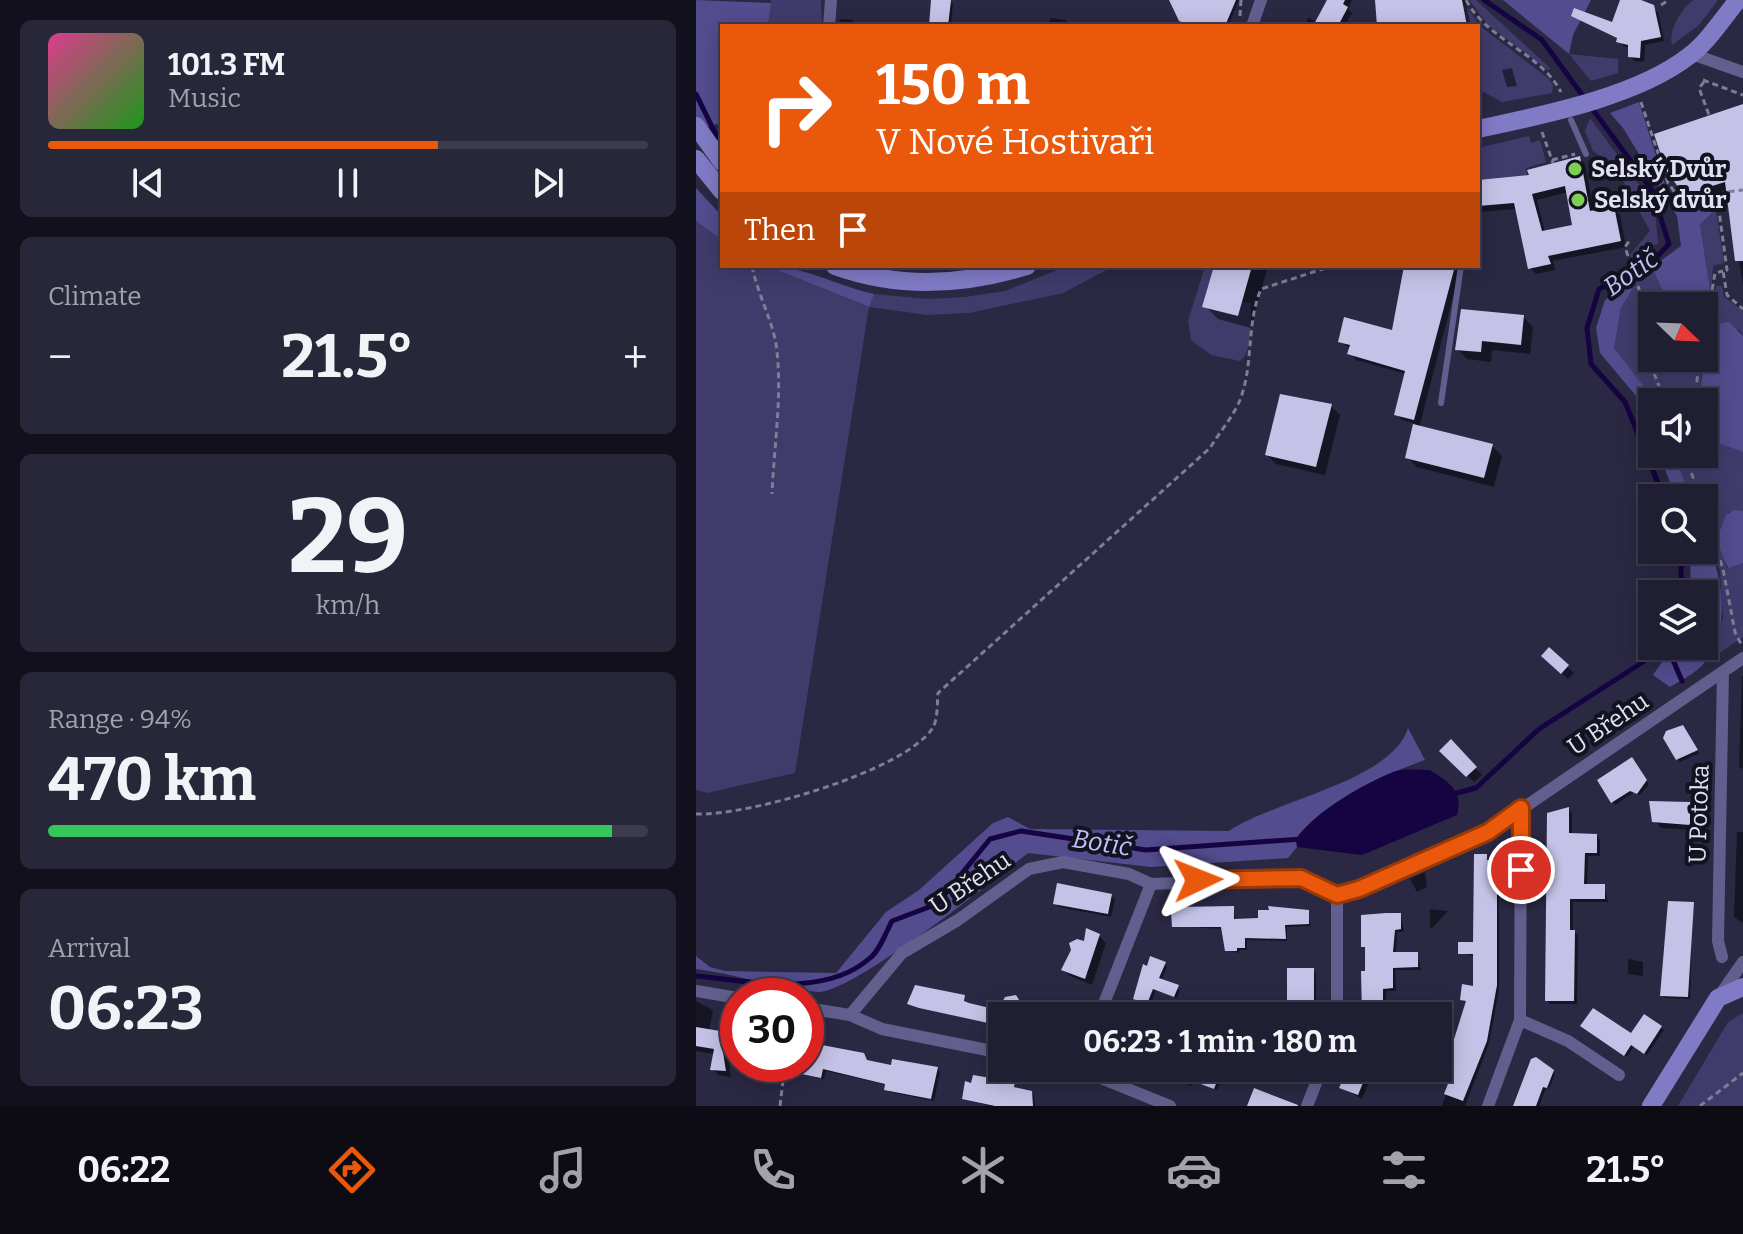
<!DOCTYPE html>
<meta charset="utf-8">
<style>
:root{--surface:#201e32;--page:#28273a;--text:#f1f3f6;--muted:#a2a2ac;--line:#3d3c4d;--accent:#ea580c}
body{margin:0;font-family:Bitter,serif;background:var(--page);color:var(--text);height:100vh;display:flex;flex-direction:column;font-size:30px;white-space:nowrap}
*{box-sizing:border-box;margin:0}
p{font-size:26px;color:var(--muted)}
.icon{flex:none;width:44px;height:44px;fill:none;stroke:currentColor;stroke-width:2;stroke-linecap:round;stroke-linejoin:round}
.map{position:relative;flex:1;overflow:hidden}
.side{display:flex;flex-direction:column;gap:20px;padding:20px;background:#12101c;width:696px}
.side>*{flex:none}
.banner{position:absolute;left:24px;top:24px;width:760px;height:244px;border-radius:0px;box-shadow:0 4px 20px #0003,0 0 0 2px var(--line);background:#ea580c;color:#fff;overflow:hidden}
.needle{width:52px;rotate:113deg}
.tools{position:absolute;left:942px;top:292px;display:grid;gap:16px}
.tools a{display:grid;place-items:center;width:80px;height:80px;border-radius:0px;background:var(--surface);box-shadow:0 4px 20px #0003,0 0 0 2px var(--line);font-size:40px}
.speed{position:absolute;left:24px;top:978px;display:flex;gap:16px;font-size:40px;font-weight:700;text-align:center}
.speed>*{display:grid;place-content:center;width:104px;height:104px;border-radius:50%;background:var(--surface);box-shadow:0 4px 20px #0003,0 0 0 2px var(--line);line-height:1}
.speed .limit{border:12px solid #d22;background:#fff;color:#111}
.pin{position:absolute;display:grid;place-items:center;width:68px;height:68px;color:#fff;margin:-34px;border:4px solid #fff;border-radius:50%;box-shadow:0 2px 8px #0007}
.me{position:absolute;width:88px;margin:-44px;rotate:88deg;stroke-linejoin:round;filter:drop-shadow(0 0 6px #0008)}
.turn{display:flex;align-items:center;gap:28px;height:168px;padding:0 24px;font-size:36px}
.turn .icon{width:104px;height:104px;stroke-width:2.5}
.turn b{display:block;font-size:56px;line-height:68px}
.then{display:flex;align-items:center;height:76px;padding:0 24px;background:#0003;gap:16px;font-size:30px}
.big{font-size:60px;font-weight:700;line-height:1.1}
.side .card{flex:1;display:flex;flex-direction:column;justify-content:center;gap:12px;min-width:0;padding:0 28px;border-radius:12px;background:var(--page)}
.side .dial{align-items:center;gap:0}
.dial b{font-size:104px;line-height:1}
.song{display:flex;align-items:center;gap:24px}
.cover{width:96px;height:96px;border-radius:12px;background:linear-gradient(135deg,hsl(330 70% 55%),hsl(120 70% 35%))}
.played{height:8px;border-radius:4px;background:linear-gradient(90deg,var(--accent) 65%,var(--line) 65%)}
.keys{display:flex;justify-content:space-around;direction:ltr}
.heat{display:flex;justify-content:space-between;align-items:center;font-size:44px;direction:ltr}
.charge{height:12px;border-radius:6px;background:linear-gradient(90deg,#34c759 94%,var(--line) 0)}
.trip{position:absolute;left:292px;top:1002px;width:464px;height:80px;border-radius:0px;background:var(--surface);box-shadow:0 4px 20px #0003,0 0 0 2px var(--line);font-weight:700;line-height:80px;text-align:center}
.menu{display:flex;height:128px;justify-content:space-around;align-items:center;background:#0d0c14;color:var(--muted)}
.menu .icon{width:56px;height:56px}
.menu .current{color:var(--accent)}
.menu b{font-size:36px;color:var(--text)}
main{display:flex;flex:1;min-height:0}
.map>svg:first-child{display:block}
</style>
<main>
<section class="side">
<div class="card">
<div class="song"><i class="cover"></i><div><b>101.3 FM</b><p>Music</p></div></div>
<div class="played"></div>
<div class="keys"><svg class="icon" aria-label="previous" viewBox="0 0 24 24"><path d="M18 5L8 12l10 7zM5 5v14"/></svg><svg class="icon" aria-label="pause" viewBox="0 0 24 24"><path d="M8 5v14M16 5v14"/></svg><svg class="icon" aria-label="next" viewBox="0 0 24 24"><path d="M6 5l10 7-10 7zM19 5v14"/></svg></div>
</div>
<div class="card"><p>Climate</p>
<div class="heat"><a>−</a><b class="big">21.5°</b><a>+</a></div>
</div>
<div class="card dial"><b>29</b><p>km/h</p></div>
<div class="card"><p>Range · 94%</p><b class="big">470 km</b><div class="charge"></div></div>
<div class="card"><p>Arrival</p><b class="big">06:23</b></div>
</section>
<div class="map">
<svg width="1047" height="1106" viewBox="0 0 1047 1106">
<rect width="100%" height="100%" fill="#2a2843"/>
<g fill="#403b6b">
<polygon points="75,0 125,0 126,26 72,26"/>
<polygon points="766,0 784,26 853,79 857,85 856,93 806,102 782,89 782,26 771,26"/>
<polygon points="773,0 780,0 855,69 852,70 792,25"/>
<path d="M997 0H1022L1003 25 976 45C972 30 985 10 997 0Z"/>
<polygon points="873,54 922,59 922,73 895,81"/>
<polygon points="894,118 948,191 959,211 962,243 935,259 934,255 954,231 919,166 897,151 889,131"/>
<polygon points="833,136 835,143 844,140 850,162 830,168 831,175 782,180 782,148"/>
<polygon points="1020,210 1028,263 1017,266 1015,296 1019,295 1020,286 1026,286 1028,297 1047,311 1047,336 1044,330 1013,335 1008,358 1008,327 1015,296 1004,224"/>
<polygon points="0,221 26,240 26,266 71,266 172,307 178,294 232,299 269,297 309,291 371,266 418,266 367,293 273,313 231,315 173,307 99,773 11,793 0,790"/>
<path d="M509 266H518L507 307 542 316 546 302 555 303C554 320 558 350 544 361L515 355 495 340 492 321Z"/>
<polygon points="956,267 973,306 956,306 956,358 1008,358 1002,402 958,402 918,348 925,308 936,290 934,282"/>
<polygon points="1008,438 1047,452 1047,511 1033,512 1022,533 1031,568 1047,563 1047,637 1009,663 1027,618 1024,570 1008,531 1008,498 995,498 978,454 1008,454"/>
<polygon points="1047,1013 1047,1106 982,1106 1032,1022"/>
</g>
<g fill="#534c8e">
<polygon points="0,0 75,3 72,26 26,26 26,123 5,128 0,119"/>
<polygon points="807,0 895,0 877,35 873,54"/>
<polygon points="943,102 969,184 992,212 1019,201 1020,210 1004,224 1015,296 1008,327 1008,306 973,306 956,267 985,246 981,216 927,128 914,113"/>
<polygon points="0,188 26,216 26,240 0,221"/>
<path d="M71 266C108 266 142 286 178 294L173 307Z"/>
<polygon points="934,282 936,290 925,308 918,348 956,397 956,435 941,397 904,353 900,328 909,300"/>
<polygon points="1033,322 1047,336 1047,452 1008,438 1008,402 1002,402 1013,335 1021,324"/>
<polygon points="963,454 978,454 995,498 980,498"/>
<polygon points="1038,510 1047,511 1047,563 1032,568 1020,540 1030,515"/>
<path d="M1008 531C1024 573 1038 621 1009 662 1002 672 984 681 974 687L957 675 977 646H1008V594H995L994 550H1008Z"/>
<path d="M712 728 729 760C689 774 625 803 600 839L601 847 592 858 455 867 332 853C301 878 155 994 122 992 81 989 40 974 0 969V956L14 967 29 971 140 973 190 912 223 890 297 823 312 817 334 829 533 831C579 800 696 781 712 728Z"/>
</g>
<path fill="#160341" d="M734 770C752 782 768 790 761 815L666 855 601 847 600 839C618 813 667 784 697 772 707 768 723 770 734 770Z"/>
<g fill="#0007" fill-rule="evenodd">
<polygon points="237,0 257,3 255,26 235,26"/>
<polygon points="509,0 543,0 532,26 497,26"/>
<polygon points="634,0 656,0 652,9 656,13 649,26 609,26 612,18 622,22"/>
<polygon points="681,0 769,0 775,26 683,26"/>
<polygon points="926,0 939,0 962,12 968,41 949,45 948,62 938,61 934,56 934,48 927,46 923,39 877,15 918,24"/>
<polygon points="354,18 370,20 373,26 353,26"/>
<polygon points="144,19 157,20 159,26 143,26"/>
<polygon points="310,22 324,23 326,26 310,26"/>
<polygon points="782,59 786,78 782,79"/>
<polygon points="816,68 821,86 811,87 806,70"/>
<polygon points="1047,106 1047,285 1033,196 1005,212 993,200"/>
<path d="M883 158 889 164 898 212 917 208 924 215 930 247 857 261 859 270 840 274 834 268 821 209 782 212V181L835 176ZM872 192 879 226 849 232 841 200Z"/>
<polygon points="520,266 572,266 555,328 522,319 509,306"/>
<polygon points="710,266 765,266 723,428 796,446 806,456 798,487 721,467 711,457 720,424 706,420 700,414 710,374 660,360 654,353 655,349 644,341 697,333"/>
<polygon points="827,317 837,327 834,354 796,350 795,362 771,359 761,349"/>
<polygon points="635,406 644,415 629,475 580,464 571,455"/>
<polygon points="853,649 878,673 872,679 847,656"/>
<polygon points="1046,676 1047,676 1047,769 1043,767"/>
<polygon points="990,730 1003,753 984,762 981,759"/>
<polygon points="755,742 786,775 778,782 745,751"/>
<polygon points="939,762 953,784 944,795 937,793 919,805 904,780"/>
<polygon points="955,803 994,804 1000,810 999,830 965,828 954,814"/>
<polygon points="872,809 876,813 876,835 901,836 904,840 904,856 892,856 891,886 908,886 912,902 877,902 877,931 882,935 881,1004 854,1004 851,1000 863,810"/>
<polygon points="1041,832 1047,832 1047,923 1038,917"/>
<polygon points="790,856 793,863 803,865 803,989 793,1044 769,1106 746,1106 758,1072 751,1068 772,1002 766,999 779,989 779,956 764,953 779,944"/>
<polygon points="729,872 731,887 721,892 714,879"/>
<polygon points="415,896 419,899 415,917 363,907 359,903"/>
<polygon points="997,904 994,999 969,998 966,996"/>
<polygon points="537,908 540,920 564,920 575,912 612,912 615,926 591,927 591,941 551,940 551,950 543,950 543,953 531,950 528,929 478,926"/>
<polygon points="734,909 752,911 736,928 734,927"/>
<polygon points="705,915 708,932 701,932 700,954 721,954 725,970 699,970 700,991 690,991 690,1016 668,1016 671,950 667,946"/>
<polygon points="403,936 410,943 396,985 374,976 367,969 389,944"/>
<polygon points="932,959 947,962 947,976 932,974"/>
<polygon points="469,964 471,967 465,981 484,990 481,998 460,990 454,1006 442,1001"/>
<polygon points="593,970 620,973 620,1007 616,1007 616,1016 591,1016"/>
<polygon points="268,997 270,1004 303,1012 326,1005 356,1016 306,1016 306,1025 216,1006"/>
<polygon points="0,1001 17,1010 13,1031 42,1033 42,1058 32,1057 35,1077 23,1075 16,1069 19,1054 0,1051"/>
<polygon points="965,1028 968,1030 951,1055 938,1046 931,1057 889,1029 936,1036"/>
<polygon points="110,1053 170,1058 172,1062 197,1067 241,1069 244,1072 238,1101 193,1092 191,1085 130,1071 128,1079 109,1075 106,1073"/>
<polygon points="450,1068 519,1068 529,1074 521,1090 497,1081 495,1086"/>
<polygon points="576,1068 600,1068 597,1077"/>
<polygon points="654,1068 679,1068 666,1099 646,1088"/>
<polygon points="856,1071 859,1074 853,1089 850,1088 843,1106 819,1106"/>
<polygon points="318,1083 320,1089 338,1095 339,1106 294,1106 268,1099"/>
</g>
<g fill="none" stroke-linecap="round" stroke-linejoin="round">
<g stroke="#160341" stroke-width="5">
<polyline points="788,0 846,40 889,99"/>
<polyline points="0,94 26,147"/>
<polyline points="895,107 956,190 973,244 955,263 903,289 891,328 895,364 929,402 968,498"/>
<polyline points="985,550 985,594"/>
<polyline points="971,646 986,681"/>
<polyline points="757,794 780,788 843,729 947,662 962,646"/>
<path d="M0 976C55 981 129 998 174 958 184 950 190 932 196 921L241 904 294 839 325 831 450 850 606 839"/>
</g>
</g>
<g fill="#c4c3e7" fill-rule="evenodd">
<polygon points="235,0 255,0 252,26 233,26"/>
<polygon points="473,0 540,0 529,26 495,26 483,21"/>
<polygon points="631,0 649,0 647,4 652,7 642,26 617,26"/>
<polygon points="679,0 766,0 771,26 681,26"/>
<polygon points="924,0 945,0 958,5 965,37 945,41 944,58 932,57 932,45 920,42 921,38 875,16 878,8 916,22"/>
<polygon points="1047,104 1047,261 1039,261 1029,182 1013,187 992,201 970,170 958,134"/>
<path d="M884 156 894 211 918 206 925 241 852 256 855 264 832 269 818 203 782 206V180L833 175 831 170ZM869 186 876 225 846 231 836 194Z"/>
<polygon points="518,266 556,266 542,316 506,307"/>
<polygon points="708,266 759,266 718,420 698,415 709,371 651,354 654,345 642,342 648,317 696,330"/>
<polygon points="765,309 828,315 825,345 786,341 785,352 759,350"/>
<polygon points="584,394 636,404 620,467 569,455"/>
<polygon points="717,424 797,444 788,478 709,458"/>
<polygon points="853,647 873,665 865,674 845,656"/>
<polygon points="987,725 1002,750 980,760 967,738 970,731"/>
<polygon points="755,739 781,767 770,777 743,751"/>
<polygon points="936,757 951,780 941,794 934,791 915,803 901,780"/>
<polygon points="953,801 994,802 994,825 956,822"/>
<polygon points="873,807 873,833 901,834 901,853 889,853 888,884 909,884 909,899 874,899 874,930 879,930 878,1001 849,1001 851,813"/>
<polygon points="778,854 791,854 791,860 801,861 801,985 791,1041 767,1101 748,1094 757,1071 749,1068 770,1001 764,1000 766,984 777,986 777,954 762,954 762,942 777,942"/>
<polygon points="361,883 416,894 412,914 357,904"/>
<polygon points="972,901 998,902 992,997 964,996"/>
<polygon points="538,906 538,919 562,918 562,910 573,910 572,906 613,910 613,924 589,925 590,939 549,938 549,948 541,948 541,951 529,951 525,927 476,927 475,912 481,912 481,907"/>
<polygon points="690,913 705,913 705,929 699,930 697,952 722,952 722,967 697,968 697,988 687,989 687,1016 666,1016 665,971 669,971 669,947 665,947 665,915"/>
<polygon points="390,928 404,934 389,979 365,970 375,950 373,943 381,939 388,941"/>
<polygon points="454,956 470,962 463,978 483,985 478,997 457,989 451,1004 437,999 447,964 451,966"/>
<polygon points="591,968 618,968 618,1005 614,1005 614,1016 591,1013"/>
<polygon points="219,985 269,995 268,1001 273,1003 302,1010 309,997 320,995 325,1003 334,1005 332,1016 306,1016 306,1026 223,1008 211,1004"/>
<polygon points="897,1008 935,1033 948,1014 966,1026 948,1054 935,1045 928,1056 884,1026"/>
<polygon points="42,1025 42,1054 27,1052 30,1071 14,1070 18,1049 0,1046 0,1027 30,1032"/>
<polygon points="110,1042 168,1053 171,1060 195,1065 196,1059 242,1067 235,1099 188,1090 189,1084 127,1069 125,1078 86,1070 87,1064 110,1064"/>
<polygon points="840,1057 858,1070 851,1088 847,1087 840,1106 817,1106 835,1059"/>
<polygon points="452,1068 502,1068 523,1076 518,1089 494,1080 492,1084"/>
<polygon points="652,1068 673,1068 662,1095 643,1088"/>
<polygon points="277,1075 319,1082 318,1087 336,1091 337,1106 299,1106 266,1099 269,1081 275,1083"/>
<polygon points="558,1088 602,1105 602,1106 551,1106"/>
</g>
<g fill="none" stroke-linecap="round" stroke-linejoin="round">
<g stroke="#7e7d94" stroke-width="3" stroke-dasharray="6 4" stroke-linecap="butt">
<path d="M770 0C792 41 844 52 865 92"/>
<polyline points="965,5 973,0"/>
<polyline points="544,16 545,0"/>
<polyline points="1007,80 1047,95"/>
<polyline points="1008,82 1003,88 1013,115"/>
<polyline points="945,102 972,183 989,206 1023,193 1047,190"/>
<polyline points="846,132 857,163"/>
<polyline points="856,160 879,154"/>
<polyline points="1021,196 1031,270 1027,271 1031,295 1047,309"/>
<polyline points="932,256 929,247 934,240"/>
<path d="M56 266C61 292 76 320 80 344 87 393 78 445 76 494"/>
<polyline points="942,286 950,314 951,355 969,402"/>
<polyline points="1008,339 1019,273 1027,271"/>
<polyline points="998,402 1004,358"/>
<polyline points="989,454 1004,498"/>
<polyline points="1008,513 1027,569 1039,632 1045,644"/>
<path d="M0 814C52 816 206 772 236 729 242 721 241 704 242 693L514 448C523 433 537 417 544 400 558 364 550 324 565 289L636 266"/>
<polyline points="84,1106 89,1064"/>
<polyline points="1004,1106 1047,1073"/>
</g>
<g stroke="#625f8e" stroke-width="6">
<polyline points="875,120 890,154"/>
<polyline points="745,403 765,266"/>
</g>
<g stroke="#625f8e" stroke-width="12">
<polyline points="133,26 135,0"/>
<polyline points="556,26 565,0"/>
<polyline points="996,54 1047,72"/>
<polyline points="1026,957 1022,941 1027,672"/>
<polyline points="0,991 42,998"/>
<polyline points="1024,995 1047,962"/>
<polyline points="110,1008 154,1015 186,1029 306,1053"/>
<polyline points="154,1015 206,953 262,920 333,869 367,862 433,874 455,884 605,878 641,895 663,889 792,832 1047,658"/>
<polyline points="403,1016 455,884"/>
<polyline points="641,1016 641,895"/>
<polyline points="824,1020 872,1041 923,1075"/>
<polyline points="380,1068 474,1106"/>
<polyline points="611,1106 626,1068"/>
<polyline points="792,1106 824,1020 825,808"/>
</g>
<g stroke="#817bc6" stroke-width="18">
<polyline points="0,126 26,162"/>
<path d="M782 129C847 115 940 97 993 56 1012 42 1027 18 1042 0"/>
<polyline points="0,159 26,191"/>
<path d="M139 266C203 289 266 286 331 266"/>
<polyline points="955,1106 1022,998 1047,987"/>
</g>
</g>
<g fill="none" stroke-linecap="round" stroke-linejoin="round">
<g stroke="#983908" stroke-width="20">
<polyline id="route" points="502,880 605,878 641,895 663,889 792,832 825,808 825,870"/>
</g>
<use href="#route" stroke="#ea580c" stroke-width="14"/>
</g>
<g fill="#7ed053" stroke="#13131f" stroke-width="3">
<circle cx="879" cy="169" r="8"/>
<circle cx="882" cy="200" r="8"/>
</g>
<g text-anchor="middle" dominant-baseline="central" stroke-width="8" stroke-linejoin="round" paint-order="stroke">
<g font-size="24" font-weight="bold" fill="#e1e1f3" stroke="#13131f" text-anchor="start">
<text x="895" y="169">Selský Dvůr</text>
<text x="898" y="200">Selský dvůr</text>
</g>
<g font-size="24" fill="#e1e1f3" stroke="#13131f">
<text transform="translate(912 724) rotate(-34)">U Břehu</text>
<text transform="translate(1003 814) rotate(-88)">U Potoka</text>
<text transform="translate(274 883) rotate(-34)">U Břehu</text>
</g>
<g font-size="26" font-style="italic" fill="#c1bff9" stroke="#13131f">
<text transform="translate(935 273) rotate(-35)">Botič</text>
<text transform="translate(406 843) rotate(9)">Botič</text>
</g>
</g>
</svg>
<div class="tools">
<a><svg class="needle" viewBox="-14 -14 28 28"><path d="M0-13l5 13h-10z" fill="#e53935"/><path d="M0 13l5-13h-10z" fill="#a2a2ac"/></svg></a>
<a><svg class="icon" aria-label="sound" viewBox="0 0 24 24"><path d="M4 9h4l5-4v14l-5-4H4zM17 9q2 3 0 6"/></svg></a>
<a><svg class="icon" aria-label="search" viewBox="0 0 24 24"><circle cx="10" cy="10" r="6"/><path d="M15 15l6 6"/></svg></a>
<a><svg class="icon" aria-label="layers" viewBox="0 0 24 24"><path d="M12 4l9 5-9 5-9-5zM3 14l9 5 9-5"/></svg></a>
</div>
<div class="speed"><div class="limit">30</div></div>
<div class="pin" style="left:825px;top:870px;background:#d93025"><svg class="icon" aria-label="arrive" viewBox="0 0 24 24"><path d="M6 21V4h12l-3 4 3 4H6"/></svg></div>
<svg class="me" style="left:502px;top:880px" viewBox="-20 -20 40 40"><path d="M0-17L14 15 0 8-14 15z" fill="#ea580c" stroke="#fff" stroke-width="4"/></svg>
<div class="trip">06:23 · 1 min · 180 m</div>
<div class="banner">
<div class="turn"><svg class="icon" aria-label="right" viewBox="0 0 24 24"><path d="M7 20v-9h11M14 6l5 5-5 5"/></svg><div><b>150 m</b>V Nové Hostivaři</div></div>
<div class="then">Then<svg class="icon" aria-label="arrive" viewBox="0 0 24 24"><path d="M6 21V4h12l-3 4 3 4H6"/></svg></div>
</div>
</div>
</main>
<nav class="menu">
<b>06:22</b>
<svg class="icon current" aria-label="directions" viewBox="0 0 24 24"><path d="M12 3l9 9-9 9-9-9zM9 14v-3h6M13 9l2 2-2 2"/></svg>
<svg class="icon" aria-label="music" viewBox="0 0 24 24"><path d="M9 18V5l10-2v13"/><circle cx="6" cy="18" r="3"/><circle cx="16" cy="16" r="3"/></svg>
<svg class="icon" aria-label="phone" viewBox="0 0 24 24"><path d="M5 4h4l2 5-3 2q2 4 5 5l2-3 5 2v4C11 20 4 13 5 4z"/></svg>
<svg class="icon" aria-label="climate" viewBox="0 0 24 24"><path d="M12 3v18M4 7l16 10M4 17L20 7"/></svg>
<svg class="icon" aria-label="car" viewBox="0 0 24 24"><path d="M5 17H2v-5l4-1 3-4h7l3 4 3 1v5h-3M9 17h6M6 11h13"/><circle cx="7" cy="17" r="2"/><circle cx="17" cy="17" r="2"/></svg>
<svg class="icon" aria-label="filters" viewBox="0 0 24 24"><path d="M4 7h16M4 17h16"/><circle cx="9" cy="7" r="2"/><circle cx="15" cy="17" r="2"/></svg>
<b>21.5°</b>
</nav>
